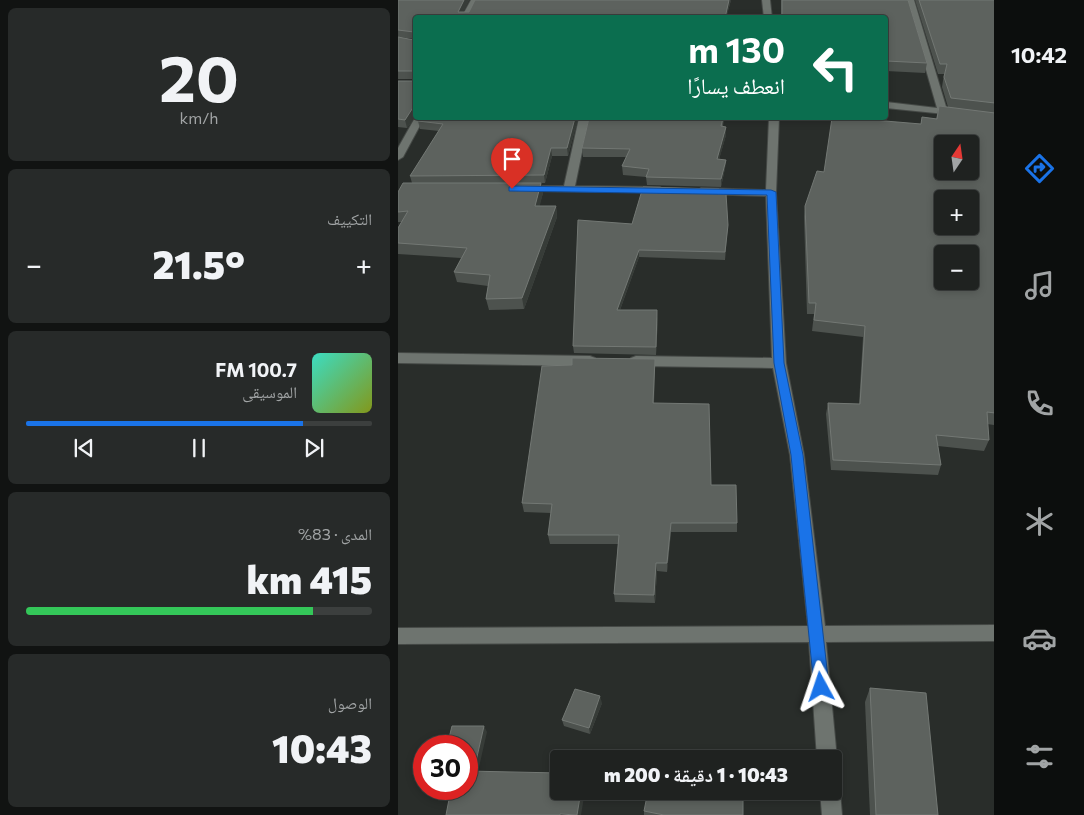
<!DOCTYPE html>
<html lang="ar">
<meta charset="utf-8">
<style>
:root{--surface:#1f2220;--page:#272a29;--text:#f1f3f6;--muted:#a1a4a5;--line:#3c3f3e;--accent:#1a73e8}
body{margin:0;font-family:Commissioner,"Noto Naskh Arabic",sans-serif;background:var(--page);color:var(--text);direction:rtl;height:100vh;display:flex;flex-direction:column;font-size:19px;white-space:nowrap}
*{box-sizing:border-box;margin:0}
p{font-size:16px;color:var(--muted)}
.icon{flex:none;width:28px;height:28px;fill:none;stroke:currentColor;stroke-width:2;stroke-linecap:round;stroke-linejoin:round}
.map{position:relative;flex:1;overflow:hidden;direction:ltr}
.sheet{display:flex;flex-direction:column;gap:8px;padding:8px;background:#111312;width:398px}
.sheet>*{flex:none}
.guide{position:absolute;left:15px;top:15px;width:475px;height:105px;border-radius:5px;box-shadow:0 2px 8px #0003,0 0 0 1px var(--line);direction:rtl;background:#0b6e4f;color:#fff;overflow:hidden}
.needle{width:32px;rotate:13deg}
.buttons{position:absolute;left:536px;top:135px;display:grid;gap:10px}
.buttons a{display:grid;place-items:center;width:45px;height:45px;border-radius:5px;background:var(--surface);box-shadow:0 2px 8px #0003,0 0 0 1px var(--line);font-size:25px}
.speed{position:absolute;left:15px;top:735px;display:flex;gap:10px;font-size:25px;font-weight:700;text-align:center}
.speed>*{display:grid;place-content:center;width:65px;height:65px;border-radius:50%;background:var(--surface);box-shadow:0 2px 8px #0003,0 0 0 1px var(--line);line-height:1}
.speed .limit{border:8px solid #d22;background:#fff;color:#111}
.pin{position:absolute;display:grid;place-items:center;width:42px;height:42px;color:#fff;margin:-51px -21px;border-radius:50% 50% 50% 0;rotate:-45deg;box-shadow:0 0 5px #0007}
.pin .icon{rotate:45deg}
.me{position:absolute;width:55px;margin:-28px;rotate:355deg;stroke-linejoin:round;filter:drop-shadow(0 0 4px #0008)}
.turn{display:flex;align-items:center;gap:18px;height:105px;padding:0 20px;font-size:22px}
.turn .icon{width:65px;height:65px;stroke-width:2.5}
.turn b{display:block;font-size:35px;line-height:42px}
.big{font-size:38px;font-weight:800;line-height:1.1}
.sheet .widget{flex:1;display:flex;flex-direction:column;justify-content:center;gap:8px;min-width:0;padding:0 18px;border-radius:8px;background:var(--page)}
.sheet .dial{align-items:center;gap:0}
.dial b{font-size:65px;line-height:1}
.song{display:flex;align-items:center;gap:15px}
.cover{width:60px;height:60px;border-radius:8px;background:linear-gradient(135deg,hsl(170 70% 55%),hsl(70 70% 35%))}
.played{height:5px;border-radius:2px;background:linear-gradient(90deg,var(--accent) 80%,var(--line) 80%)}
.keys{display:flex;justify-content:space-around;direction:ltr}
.heat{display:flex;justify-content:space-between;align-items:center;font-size:28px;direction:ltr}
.charge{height:8px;border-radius:4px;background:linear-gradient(90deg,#34c759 83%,var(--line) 0)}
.trip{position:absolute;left:152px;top:750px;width:292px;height:50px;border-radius:5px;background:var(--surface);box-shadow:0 2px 8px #0003,0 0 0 1px var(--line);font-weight:800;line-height:50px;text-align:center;direction:rtl}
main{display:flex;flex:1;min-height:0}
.dock{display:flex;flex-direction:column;width:90px;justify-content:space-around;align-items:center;background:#0c0e0d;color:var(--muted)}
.dock .icon{width:35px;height:35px}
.dock .selected{color:var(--accent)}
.dock b{font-size:22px;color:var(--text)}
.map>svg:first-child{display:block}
</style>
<main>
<nav class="dock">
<b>10:42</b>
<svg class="icon selected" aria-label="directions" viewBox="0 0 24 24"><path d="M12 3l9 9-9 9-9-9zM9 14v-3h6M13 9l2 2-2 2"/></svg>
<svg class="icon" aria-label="music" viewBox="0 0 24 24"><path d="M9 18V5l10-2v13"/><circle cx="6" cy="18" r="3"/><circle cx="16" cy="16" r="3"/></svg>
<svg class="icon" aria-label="phone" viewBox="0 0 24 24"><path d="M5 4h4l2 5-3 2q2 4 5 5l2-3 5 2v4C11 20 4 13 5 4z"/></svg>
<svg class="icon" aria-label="climate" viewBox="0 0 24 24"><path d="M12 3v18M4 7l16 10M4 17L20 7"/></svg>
<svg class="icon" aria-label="car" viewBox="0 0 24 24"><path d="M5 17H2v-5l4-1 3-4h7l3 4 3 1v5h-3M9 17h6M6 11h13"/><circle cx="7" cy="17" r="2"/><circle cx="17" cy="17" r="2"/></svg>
<svg class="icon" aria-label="filters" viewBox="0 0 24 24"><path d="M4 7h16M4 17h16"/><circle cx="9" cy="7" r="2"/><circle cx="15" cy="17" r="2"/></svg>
</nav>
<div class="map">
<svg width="597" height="815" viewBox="0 0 597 815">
<rect width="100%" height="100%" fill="#292d2a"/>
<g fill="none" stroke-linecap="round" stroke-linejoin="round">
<g stroke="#454946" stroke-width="2">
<g id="minor">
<polygon points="73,0 81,0 71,18 63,18"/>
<polygon points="364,0 372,0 374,18 366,18"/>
<polygon points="508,0 516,0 549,110 557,111 557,115 488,108 488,102 539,108"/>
<polygon points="18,116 26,118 5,157 0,160 0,148"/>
<polygon points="181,118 191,118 177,186 262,187 267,190 266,192 122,191 121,189 122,187 126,186 166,186"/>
<polygon points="371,118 381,118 378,193 388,363 406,455 427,626 597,625 597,641 428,642 439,759 436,764 436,759 419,759 411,642 0,644 0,628 410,626 392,455 375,368 238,366 233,364 231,361 233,358 238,356 374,358 368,196 303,194 298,191 303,188 368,190"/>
<polygon points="0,353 192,356 197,358 199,361 197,364 192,366 0,363"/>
<polygon points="436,783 439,784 442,791 444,815 424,815 422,791 436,791"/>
</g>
</g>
<use href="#minor" fill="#6e746f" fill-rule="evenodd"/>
</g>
<g fill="#4d524e">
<polygon points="0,0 71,0 65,12 71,12 77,0 333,0 328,18 18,18 18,116 9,128 0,127 0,81 16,81 16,79 0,79 0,37 16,40 17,39 0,37"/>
<polygon points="383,0 510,0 529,63 527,73 488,71 488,18 383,18"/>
<polygon points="517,0 597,0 597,425 589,424 591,440 586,451 540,446 543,465 540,475 433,470 428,414 430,403 461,404 465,337 414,331 416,314 409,314 406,217 407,206 426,172 523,124 524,117 538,119 541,106 550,107 544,87 546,74 540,74"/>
<polygon points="22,118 180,118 170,156 154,156 147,183 143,183 145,193 141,206 158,206 159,217 126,309 91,310 88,299 90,286 59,282 56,272 63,258 0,254 0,228 4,222 0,222 0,192 14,183 12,176 41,131 22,129 20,121"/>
<polygon points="191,118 326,118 325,126 328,135 321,159 328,160 327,168 323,187 249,185 248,177 225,175 224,166 228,157 185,157 184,148"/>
<polygon points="321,189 321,194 330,225 327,260 241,257 222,310 260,318 258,355 176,353 175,346 234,224"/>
<polygon points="257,359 257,368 256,403 339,523 339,532 273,532 269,572 259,571 257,603 217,602 216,594 220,544 152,544 150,535 153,513 126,512 124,503 174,365"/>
<polygon points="472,688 540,815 472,815 467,702"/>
<polygon points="204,703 192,734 166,726 164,720"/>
<polygon points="246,811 345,815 246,815"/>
</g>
<g fill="#373c38">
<polygon points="66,0 71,0 63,18 60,12"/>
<polygon points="331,0 333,0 328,18 327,18"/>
<polygon points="16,106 18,116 9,128 7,120"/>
<polygon points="177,118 180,118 170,156 169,148"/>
<polygon points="328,127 328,135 319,167 319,159"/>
<polygon points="153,148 154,156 147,183 146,175"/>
<polygon points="328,160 327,168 323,187 323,179"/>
<polygon points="143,183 145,193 139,217 137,206"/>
<polygon points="158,206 159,217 126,309 124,298"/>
<polygon points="241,250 241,257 219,318 219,310"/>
<polygon points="259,310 260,318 258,355 258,347"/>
<polygon points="257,359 257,368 255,412 255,403"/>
<polygon points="273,523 273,532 269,572 269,563"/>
<polygon points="258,563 259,571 257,603 256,595"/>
<polygon points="202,696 204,703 192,734 191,728"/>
<polygon points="86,726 89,732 79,776 76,770"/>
<polygon points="183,791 187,791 183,815 179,815"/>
</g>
<g fill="#5d625e" stroke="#737874" fill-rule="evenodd">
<polygon points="0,0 66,0 60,12 71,12 77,0 331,0 327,18 18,18 18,33 16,32 0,30"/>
<polygon points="384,0 510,0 529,63 488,61 488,18 384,18"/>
<polygon points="521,0 597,0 597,103 553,98 546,77 549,64 542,64"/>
<polygon points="0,37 16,40 18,39 18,73 16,71 0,71"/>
<polygon points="18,75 18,107 16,106 7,120 0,119 0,81 16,81"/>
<path d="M541 106 597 113V413L589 412 591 440 538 435 543 465 435 460 430 403 462 404 467 326 416 320 418 303H411L407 206 419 171 426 172 434 118H451L523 124 524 117 539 119ZM545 144H572V171H545ZM545 199H572V226H545ZM545 254H572V281H545Z"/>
<polygon points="22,118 177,118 169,148 153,148 146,175 12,176 45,124 20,121"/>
<polygon points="191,118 325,118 323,126 328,127 319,159 328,160 323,179 248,177 251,169 224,166 232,149 184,148"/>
<polygon points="5,183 143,183 137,206 158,206 124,298 88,299 92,275 56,272 69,248 0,243 0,228 10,211 0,212 0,192"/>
<polygon points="245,187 321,189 320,194 328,194 330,225 327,252 241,250 219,310 259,310 258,347 175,346 180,220 234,224"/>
<polygon points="174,358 257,359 255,403 311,404 313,485 338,485 339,523 273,523 269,563 258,563 256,595 216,594 221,535 150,535 154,504 124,503 144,366 174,365"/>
<polygon points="472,688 528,693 540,815 478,815"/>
<polygon points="177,689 202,696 191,728 164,720"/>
<polygon points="54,726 86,726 76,770 69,770 69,746 49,746"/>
<polygon points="69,771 161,773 161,791 183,791 179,815 162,814 162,815 48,815 53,789 69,789"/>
<polygon points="250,791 345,791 345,815 266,815 246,811"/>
</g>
<polygon fill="#1a73e8" stroke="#114b97" points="114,186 373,190 378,192 386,363 405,455 431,687 429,692 423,694 418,692 416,687 393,455 376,363 369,195 111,191 111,187"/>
</svg>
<div class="buttons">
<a><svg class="needle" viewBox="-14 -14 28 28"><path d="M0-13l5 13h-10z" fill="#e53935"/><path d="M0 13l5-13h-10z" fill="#a1a4a5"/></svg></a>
<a>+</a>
<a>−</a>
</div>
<div class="speed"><div class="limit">30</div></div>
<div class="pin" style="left:114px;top:189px;background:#d93025"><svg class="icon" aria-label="arrive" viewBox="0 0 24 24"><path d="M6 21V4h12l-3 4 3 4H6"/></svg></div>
<svg class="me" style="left:423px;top:687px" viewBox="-20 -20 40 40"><path d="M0-17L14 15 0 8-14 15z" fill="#1a73e8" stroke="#fff" stroke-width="4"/></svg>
<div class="trip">10:43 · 1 دقيقة · 200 m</div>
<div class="guide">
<div class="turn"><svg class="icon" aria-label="left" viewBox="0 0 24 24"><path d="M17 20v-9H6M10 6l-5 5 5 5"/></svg><div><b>130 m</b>انعطف يسارًا</div></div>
</div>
</div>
<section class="sheet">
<div class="widget dial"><b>20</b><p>km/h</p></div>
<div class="widget"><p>التكييف</p>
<div class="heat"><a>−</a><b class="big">21.5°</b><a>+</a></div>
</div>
<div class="widget">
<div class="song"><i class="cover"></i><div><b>100.7 FM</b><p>الموسيقى</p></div></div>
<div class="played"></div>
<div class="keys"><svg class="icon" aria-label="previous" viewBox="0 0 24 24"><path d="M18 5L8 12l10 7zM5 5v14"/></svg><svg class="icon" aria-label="pause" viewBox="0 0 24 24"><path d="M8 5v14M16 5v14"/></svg><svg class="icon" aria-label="next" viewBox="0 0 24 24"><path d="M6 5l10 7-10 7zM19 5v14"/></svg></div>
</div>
<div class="widget"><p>المدى · 83%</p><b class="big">415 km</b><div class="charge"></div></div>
<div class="widget"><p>الوصول</p><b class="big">10:43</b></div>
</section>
</main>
